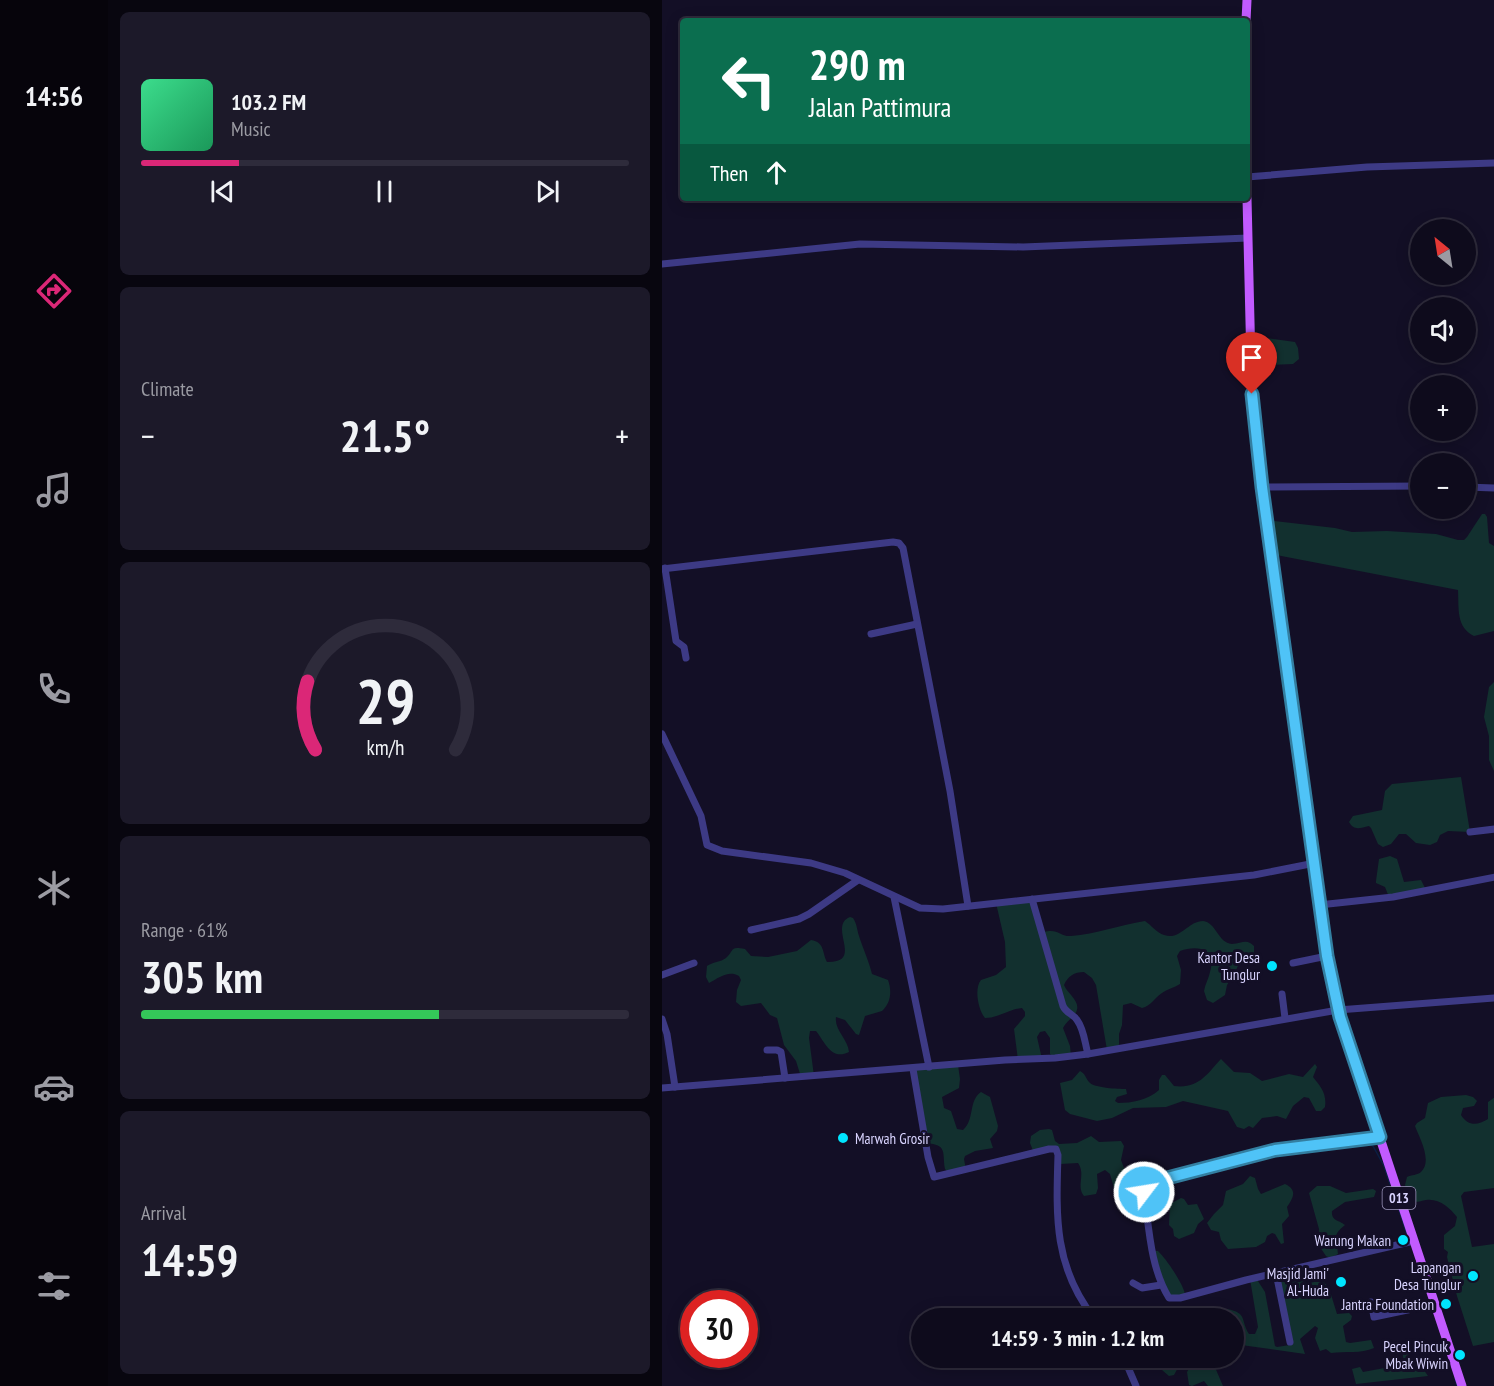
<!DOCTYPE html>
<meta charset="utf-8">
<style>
:root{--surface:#0e0b1c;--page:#1c1929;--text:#f1f3f6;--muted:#9b9ba3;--line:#2e2b3b;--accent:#db2777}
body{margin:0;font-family:"PT Sans Narrow",sans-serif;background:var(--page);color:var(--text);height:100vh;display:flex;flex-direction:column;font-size:22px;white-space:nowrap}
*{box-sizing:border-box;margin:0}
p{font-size:20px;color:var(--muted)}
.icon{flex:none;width:33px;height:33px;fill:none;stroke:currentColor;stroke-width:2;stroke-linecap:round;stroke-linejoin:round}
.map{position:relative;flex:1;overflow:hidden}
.details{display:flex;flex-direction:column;gap:12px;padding:12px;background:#08060f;width:554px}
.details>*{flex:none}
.hud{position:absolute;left:18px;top:18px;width:570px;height:183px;border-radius:6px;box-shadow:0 3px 15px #0003,0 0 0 2px var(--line);background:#0b6e4f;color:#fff;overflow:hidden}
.needle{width:39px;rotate:330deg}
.tools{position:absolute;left:748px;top:219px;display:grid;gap:12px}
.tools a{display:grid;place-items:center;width:66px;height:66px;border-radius:50%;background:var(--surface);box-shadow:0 3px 15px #0003,0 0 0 2px var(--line);font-size:30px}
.speed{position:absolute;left:18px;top:1290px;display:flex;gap:12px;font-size:30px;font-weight:700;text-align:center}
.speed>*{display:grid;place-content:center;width:78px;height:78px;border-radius:50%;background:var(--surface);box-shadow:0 3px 15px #0003,0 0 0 2px var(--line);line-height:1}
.speed .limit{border:9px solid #d22;background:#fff;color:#111}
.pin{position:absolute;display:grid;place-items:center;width:51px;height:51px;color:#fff;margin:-62px -26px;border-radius:50% 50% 50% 0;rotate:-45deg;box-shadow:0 0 6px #0007}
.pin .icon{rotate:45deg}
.me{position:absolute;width:66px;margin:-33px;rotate:59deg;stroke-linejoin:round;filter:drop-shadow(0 0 4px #0008)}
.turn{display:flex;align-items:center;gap:21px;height:126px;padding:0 30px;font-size:27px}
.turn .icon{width:78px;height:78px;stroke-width:2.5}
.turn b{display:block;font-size:42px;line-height:51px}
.then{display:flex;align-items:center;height:57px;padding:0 30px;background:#0003;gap:12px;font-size:22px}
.big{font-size:45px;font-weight:800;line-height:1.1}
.details .widget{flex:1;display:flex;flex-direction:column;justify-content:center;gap:9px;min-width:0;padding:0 21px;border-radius:9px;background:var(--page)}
.details .dial{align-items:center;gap:0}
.dial svg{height:156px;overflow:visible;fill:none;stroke:var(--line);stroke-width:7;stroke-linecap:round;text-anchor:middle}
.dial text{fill:var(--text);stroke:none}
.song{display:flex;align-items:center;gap:18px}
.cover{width:72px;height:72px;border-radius:9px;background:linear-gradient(135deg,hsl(150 70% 55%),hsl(150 70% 35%))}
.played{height:6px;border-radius:3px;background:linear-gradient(90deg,var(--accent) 20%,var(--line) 20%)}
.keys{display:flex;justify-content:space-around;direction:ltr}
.heat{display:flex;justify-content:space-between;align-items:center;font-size:33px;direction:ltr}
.charge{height:9px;border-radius:4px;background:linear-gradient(90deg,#34c759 61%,var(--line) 0)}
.trip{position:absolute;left:249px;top:1308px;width:333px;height:60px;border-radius:30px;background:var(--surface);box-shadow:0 3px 15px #0003,0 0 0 2px var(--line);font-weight:800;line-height:60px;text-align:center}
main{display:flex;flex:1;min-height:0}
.menu{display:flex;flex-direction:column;width:108px;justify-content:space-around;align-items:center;background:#06040b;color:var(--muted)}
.menu .icon{width:42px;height:42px}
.menu .active{color:var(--accent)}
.menu b{font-size:27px;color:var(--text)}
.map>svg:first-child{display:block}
</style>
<main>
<nav class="menu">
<b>14:56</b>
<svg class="icon active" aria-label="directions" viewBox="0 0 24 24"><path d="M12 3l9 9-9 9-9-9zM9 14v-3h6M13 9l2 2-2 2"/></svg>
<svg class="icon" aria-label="music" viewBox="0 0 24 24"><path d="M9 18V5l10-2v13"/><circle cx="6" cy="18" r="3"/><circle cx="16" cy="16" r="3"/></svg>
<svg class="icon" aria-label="phone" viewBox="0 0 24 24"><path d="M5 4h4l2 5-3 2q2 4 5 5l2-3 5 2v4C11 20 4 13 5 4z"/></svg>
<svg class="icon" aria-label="climate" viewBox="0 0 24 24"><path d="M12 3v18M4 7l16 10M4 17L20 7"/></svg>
<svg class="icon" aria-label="car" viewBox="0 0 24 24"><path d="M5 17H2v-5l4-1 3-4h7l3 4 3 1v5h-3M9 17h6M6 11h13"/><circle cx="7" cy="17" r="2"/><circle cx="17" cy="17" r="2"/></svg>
<svg class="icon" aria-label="filters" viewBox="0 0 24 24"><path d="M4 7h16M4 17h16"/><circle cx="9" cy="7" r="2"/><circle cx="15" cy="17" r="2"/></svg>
</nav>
<section class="details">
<div class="widget">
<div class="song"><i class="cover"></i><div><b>103.2 FM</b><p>Music</p></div></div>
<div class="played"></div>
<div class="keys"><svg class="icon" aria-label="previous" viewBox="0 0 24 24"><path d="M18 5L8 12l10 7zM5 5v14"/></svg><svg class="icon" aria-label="pause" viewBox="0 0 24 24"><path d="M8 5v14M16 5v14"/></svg><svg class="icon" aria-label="next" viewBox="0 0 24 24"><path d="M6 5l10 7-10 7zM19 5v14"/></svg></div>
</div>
<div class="widget"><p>Climate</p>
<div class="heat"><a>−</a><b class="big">21.5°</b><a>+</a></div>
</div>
<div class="widget dial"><svg viewBox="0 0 100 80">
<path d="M14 69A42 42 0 1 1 86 69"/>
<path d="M14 69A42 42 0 0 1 10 34" stroke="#db2777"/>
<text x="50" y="56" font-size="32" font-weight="700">29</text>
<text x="50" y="72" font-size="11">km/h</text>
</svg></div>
<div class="widget"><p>Range · 61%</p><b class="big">305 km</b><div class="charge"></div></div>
<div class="widget"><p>Arrival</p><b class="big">14:59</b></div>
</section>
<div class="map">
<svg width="833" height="1386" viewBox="0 0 833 1386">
<rect width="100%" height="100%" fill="#130f26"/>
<g fill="#12302f">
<polygon points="604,338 633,342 636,348 637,359 631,364 589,366 587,339"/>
<path d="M820 514H823L825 517 827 543 832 546V631L812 636C794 627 797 609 796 590L609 554 604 520 673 528 690 532 725 531 774 534 796 540H802L805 537Z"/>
<polygon points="832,682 833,682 832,771 827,760 827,736 822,717 827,687"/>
<path d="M799 777 808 832 786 831 778 835 775 842 768 845 754 843 744 834H737L729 844 721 847 716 844 709 828 707 826C698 828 692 831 687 822L691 816 720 810 723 791 730 784Z"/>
<polygon points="728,856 735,859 742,882 759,880 763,888 727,897 723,887 714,883 714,881 717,859"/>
<path d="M370 899 382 932C396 928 398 937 409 936 434 934 458 925 483 921 489 925 495 933 502 935 518 941 526 921 541 921 554 922 556 943 570 944 580 944 584 938 592 946V953L578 961 572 975 565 985 563 995 551 1003 545 1000 542 991C543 984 547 978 548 972 555 948 535 945 518 951L515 956 519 970 518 984C512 988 505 989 500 993 492 998 489 1006 480 1008L469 1003 461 1005 460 1025 457 1034V1045L445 1050 434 985 430 978 422 972C412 972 406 976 402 985 406 995 421 1002 413 1014 409 1019 404 1022 401 1028L408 1046 409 1056 393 1058 388 1054V1038L383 1031 378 1032 375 1037 380 1059 356 1060 352 1029 363 1016V1012L360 1008C347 1009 337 1018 323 1018 316 1010 312 988 319 980L334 975 344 967 343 942 334 903Z"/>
<path d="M188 917 191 918C195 924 195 930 197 936 201 949 207 961 210 974L226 980C230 991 229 1003 220 1011L203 1016 197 1035 194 1034 183 1020 174 1017C172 1030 186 1039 187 1052 169 1061 163 1042 154 1031H148L147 1038 152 1076 139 1077 134 1061 122 1045 115 1018 108 1015 99 1003 79 1006 74 1002 75 990 79 980 77 976C66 970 57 978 47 983L44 977 45 966C50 962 59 962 64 958 73 950 67 946 83 949L89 956 106 957 135 951 149 940C163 942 160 953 165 962 203 963 165 926 188 917Z"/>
<path d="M559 1059 572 1072 588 1073 600 1081 627 1074 641 1077 653 1064 655 1067 651 1077C658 1086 665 1093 663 1107L659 1111H654L647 1098 642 1097 631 1106 624 1119 615 1116 600 1118 591 1128 587 1126 582 1129 575 1127 566 1111 521 1101 504 1107 471 1108 450 1118 435 1121 408 1114 403 1110 398 1083 410 1080 418 1071C424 1074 423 1078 428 1083 434 1088 456 1089 464 1089L465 1094 455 1097 453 1101 456 1103C470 1103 486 1100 497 1090V1080L500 1075H503L512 1086C537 1089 545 1074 559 1059Z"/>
<path d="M296 1065 298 1079 297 1088 280 1097 282 1108 289 1111 295 1129 301 1130C313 1120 306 1101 319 1092L328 1097 336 1126 335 1131 328 1139 331 1148 313 1151 303 1156 302 1159 304 1170 288 1174 283 1169C280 1152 286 1145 264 1143L251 1069Z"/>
<path d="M804 1095 811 1097 815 1101 812 1106 801 1108 799 1115C806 1126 815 1126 826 1119V1102L833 1097 832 1188 802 1192 799 1196 810 1247 832 1244V1342L811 1346 795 1296 785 1257 786 1252 782 1249V1235L793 1226 795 1217C788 1208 777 1198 764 1200 758 1201 755 1203 749 1201L743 1185 745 1177C749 1175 756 1175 759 1172 771 1161 757 1137 753 1126L755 1123 763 1118 766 1103 779 1097Z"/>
<path d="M387 1129 390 1130 393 1141 397 1144 415 1143 429 1136 437 1142 459 1141 462 1146 459 1160 465 1176 467 1192 460 1197 454 1195 448 1174 443 1170 435 1174 436 1188 434 1194 422 1196C414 1186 424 1174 416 1163L398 1164 394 1149 372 1153 368 1143 369 1136 378 1130Z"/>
<path d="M588 1176 593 1178 596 1189 599 1194 623 1184C636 1190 631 1198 625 1207L627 1216 620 1224 622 1243 619 1244 613 1234 610 1233 605 1236 603 1242 594 1247 566 1249 559 1240 557 1232 549 1230 545 1223 552 1214 561 1205 564 1191 581 1184Z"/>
<path d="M655 1186H668L684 1193 711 1189 714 1191 712 1197 683 1202 670 1211C669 1221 677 1220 683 1225 669 1236 675 1238 676 1254L668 1258 664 1256 658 1247 657 1229 647 1193Z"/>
<polygon points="519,1198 522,1199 526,1205 535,1204 542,1219 536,1224 532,1233 517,1239 512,1236 511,1229 507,1225 508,1204"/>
<path d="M491 1251H496C505 1260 520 1282 523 1294L507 1298Z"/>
<path d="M638 1268 644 1284 660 1280 667 1288 675 1314 687 1313 690 1316 689 1320 681 1326 684 1342 688 1343 709 1340 712 1348C699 1354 683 1351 669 1353L664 1349 658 1351 653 1338 656 1328 653 1326 638 1339 643 1354 579 1345 572 1347V1318H553L554 1316 565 1309C586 1313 578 1320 587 1334H593L596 1327 588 1279 594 1278 603 1292 613 1346 615 1347 628 1345 631 1340 626 1335 614 1273Z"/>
<polygon points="745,1348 749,1364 759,1366 766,1376 694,1384 690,1369 698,1367 701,1372 728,1367 739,1367 742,1363 740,1349"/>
<polygon points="495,1358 549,1358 561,1386 546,1386 542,1381 530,1386 527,1385 525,1372 530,1364 518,1364 512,1375 507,1376 500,1370"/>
</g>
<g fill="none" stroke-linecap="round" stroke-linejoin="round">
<g stroke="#0a1f44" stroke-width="1.5">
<polyline points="702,1142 711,1146 722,1166 728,1184"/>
<polyline points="730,1188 747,1241"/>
<polyline points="756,1268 764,1292"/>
<polyline points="793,1378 795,1386"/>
</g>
<g stroke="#3d3a85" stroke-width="7">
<polyline points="585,177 705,167 833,163"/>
<polyline points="0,264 198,244 361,247 586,238"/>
<polyline points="600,487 759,486"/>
<polyline points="804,487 833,488"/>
<polyline points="3,568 14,641 22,647 24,658"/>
<polyline points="0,569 231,542 237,543 241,548 288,791 306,906"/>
<polyline points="209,634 255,624"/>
<polyline points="0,734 39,816 45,845 60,851 149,863 183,873 258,908 281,909 592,875 653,863"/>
<polyline points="808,832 833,829"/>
<polyline points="232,897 267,1067"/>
<path d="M370 899 401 1006C404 1013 411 1014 415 1020 422 1029 423 1044 426 1054"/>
<polyline points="657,905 731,897 833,877"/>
<polyline points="89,930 137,919 147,914 196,880"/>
<polyline points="631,963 665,956"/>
<polyline points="0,975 32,963"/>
<polyline points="620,994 623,1018"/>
<polyline points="0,1019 5,1034 13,1087"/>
<polyline points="105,1050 115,1050 119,1052 123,1078"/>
<path d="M251 1069 266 1157 272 1177 387 1149H394L396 1155C394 1217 392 1267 432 1318"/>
<polyline points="0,1088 343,1060 393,1058 426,1054 676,1010 833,998"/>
<path d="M718 1137 613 1150 486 1183 482 1192C487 1227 488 1267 507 1298H518L584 1280 752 1241"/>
<polyline points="614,1273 628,1342"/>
<polyline points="471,1283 480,1288 499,1285"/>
<polyline points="709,1302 712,1317 774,1304"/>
<polyline points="462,1358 474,1386"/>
</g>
<g stroke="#c25bff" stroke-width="9">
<polyline points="584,21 585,0"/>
<polyline points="585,198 590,404 607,537 667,963 678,1017 800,1386"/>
</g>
</g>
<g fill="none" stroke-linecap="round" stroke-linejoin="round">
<g stroke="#337fa1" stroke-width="15">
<polyline id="route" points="482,1192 486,1183 613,1150 718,1137 678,1017 665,956 600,487 590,394"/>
</g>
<use href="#route" stroke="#4fc3f7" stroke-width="10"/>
</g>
<g fill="#00e5ff" stroke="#130f26" stroke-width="2">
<circle cx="610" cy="966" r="6"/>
<circle cx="181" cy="1138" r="6"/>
<circle cx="741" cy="1240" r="6"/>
<circle cx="811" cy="1276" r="6"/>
<circle cx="679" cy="1282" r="6"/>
<circle cx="784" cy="1304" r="6"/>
<circle cx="798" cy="1355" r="6"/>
</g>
<g text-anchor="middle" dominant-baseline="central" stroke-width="6" stroke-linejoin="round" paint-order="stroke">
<rect fill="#130f26" stroke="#9e99be" stroke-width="1.5" x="720.5" y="1187" width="33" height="22" rx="4.5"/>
<g font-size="14" font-weight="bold" fill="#d9d4ff">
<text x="737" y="1198">013</text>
</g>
<g font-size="15" fill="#d9d4ff" stroke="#130f26" text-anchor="end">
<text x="598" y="957">Kantor Desa<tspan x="598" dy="17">Tunglur</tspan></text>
<text x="193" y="1138" text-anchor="start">Marwah Grosir</text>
<text x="729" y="1240">Warung Makan</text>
<text x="799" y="1267">Lapangan<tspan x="799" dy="17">Desa Tunglur</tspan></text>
<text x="667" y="1273">Masjid Jami'<tspan x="667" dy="17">Al-Huda</tspan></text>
<text x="772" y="1304">Jantra Foundation</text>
<text x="786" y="1346">Pecel Pincuk<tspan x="786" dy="17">Mbak Wiwin</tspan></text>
</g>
</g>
</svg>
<div class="tools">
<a><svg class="needle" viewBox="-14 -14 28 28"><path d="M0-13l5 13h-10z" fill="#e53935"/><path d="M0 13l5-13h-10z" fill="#9b9ba3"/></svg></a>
<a><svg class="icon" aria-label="sound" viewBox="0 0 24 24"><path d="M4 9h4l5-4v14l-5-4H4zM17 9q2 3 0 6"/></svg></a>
<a>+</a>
<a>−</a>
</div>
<div class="speed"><div class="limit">30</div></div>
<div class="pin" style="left:590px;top:394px;background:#d93025"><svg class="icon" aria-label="arrive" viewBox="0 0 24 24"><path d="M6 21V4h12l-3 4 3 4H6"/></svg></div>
<svg class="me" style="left:482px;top:1192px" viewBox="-20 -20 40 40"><circle r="17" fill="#4fc3f7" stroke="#fff" stroke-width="3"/><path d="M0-11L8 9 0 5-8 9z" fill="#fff"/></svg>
<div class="trip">14:59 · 3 min · 1.2 km</div>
<div class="hud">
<div class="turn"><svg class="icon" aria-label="left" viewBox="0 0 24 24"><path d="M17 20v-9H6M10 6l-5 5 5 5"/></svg><div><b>290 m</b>Jalan Pattimura</div></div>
<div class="then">Then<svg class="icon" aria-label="ahead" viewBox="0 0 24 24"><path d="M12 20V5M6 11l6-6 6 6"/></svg></div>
</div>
</div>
</main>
